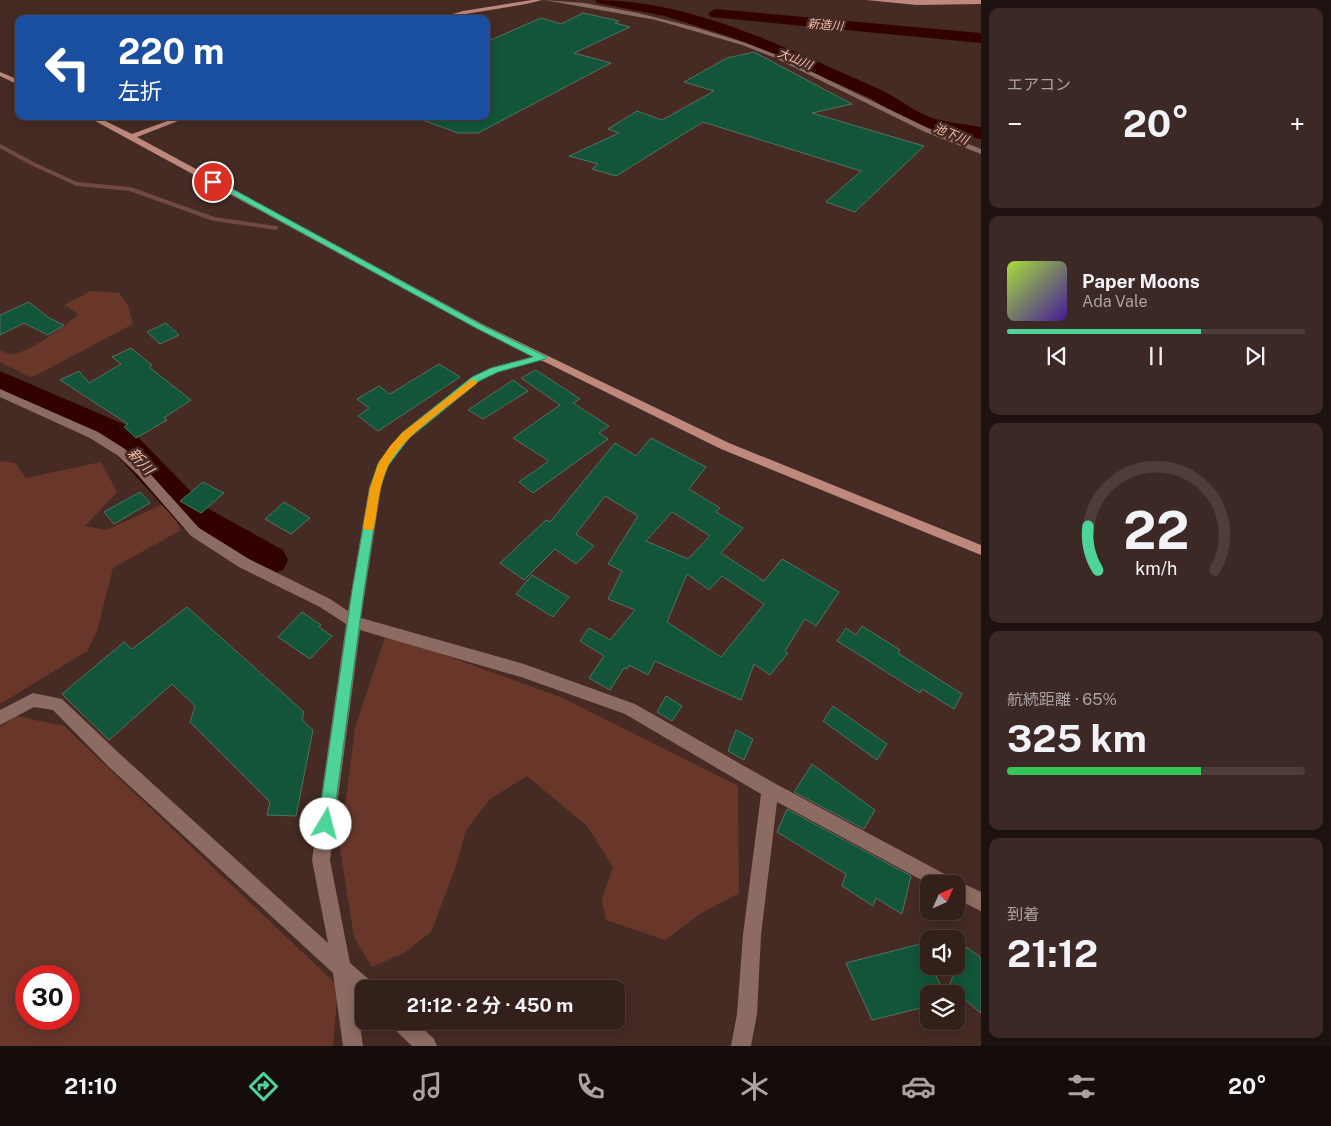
<!DOCTYPE html>
<html lang="ja">
<meta charset="utf-8">
<style>
:root{--surface:#34201b;--page:#3c2824;--text:#f1f3f6;--muted:#a9a3a3;--line:#4e3e3a;--accent:#4ed399}
body{margin:0;font-family:"Public Sans","Noto Sans JP",sans-serif;background:var(--page);color:var(--text);height:100vh;display:flex;flex-direction:column;font-size:19px;white-space:nowrap}
*{box-sizing:border-box;margin:0}
p{font-size:16px;color:var(--muted)}
.icon{flex:none;width:28px;height:28px;fill:none;stroke:currentColor;stroke-width:2;stroke-linecap:round;stroke-linejoin:round}
.map{position:relative;flex:1;overflow:hidden}
.side{display:flex;flex-direction:column;gap:8px;padding:8px;background:#1d120f;width:350px}
.side>*{flex:none}
.hud{position:absolute;left:15px;top:15px;width:475px;height:105px;border-radius:10px;box-shadow:0 2px 12px #0003,0 0 0 1px var(--line);background:#1a4fa0;color:#fff;overflow:hidden}
.needle{width:32px;rotate:45deg}
.buttons{position:absolute;left:920px;top:875px;display:grid;gap:10px}
.buttons a{display:grid;place-items:center;width:45px;height:45px;border-radius:10px;background:var(--surface);box-shadow:0 2px 12px #0003,0 0 0 1px var(--line);font-size:25px}
.speed{position:absolute;left:15px;top:965px;display:flex;gap:10px;font-size:25px;font-weight:700;text-align:center}
.speed>*{display:grid;place-content:center;width:65px;height:65px;border-radius:50%;background:var(--surface);box-shadow:0 2px 12px #0003,0 0 0 1px var(--line);line-height:1}
.speed .limit{border:8px solid #d22;background:#fff;color:#111}
.pin{position:absolute;display:grid;place-items:center;width:42px;height:42px;color:#fff;margin:-21px;border:2px solid #fff;border-radius:50%;box-shadow:0 1px 5px #0007}
.me{position:absolute;width:55px;margin:-28px;rotate:8deg;stroke-linejoin:round;filter:drop-shadow(0 0 4px #0008)}
.turn{display:flex;align-items:center;gap:18px;height:105px;padding:0 20px;font-size:22px}
.turn .icon{width:65px;height:65px;stroke-width:2.5}
.turn b{display:block;font-size:35px;line-height:42px}
.big{font-size:38px;font-weight:700;line-height:1.1}
.side .card{flex:1;display:flex;flex-direction:column;justify-content:center;gap:8px;min-width:0;padding:0 18px;border-radius:10px;background:var(--page)}
.side .dial{align-items:center;gap:0}
.dial svg{height:130px;overflow:visible;fill:none;stroke:var(--line);stroke-width:7;stroke-linecap:round;text-anchor:middle}
.dial text{fill:var(--text);stroke:none}
.song{display:flex;align-items:center;gap:15px}
.cover{width:60px;height:60px;border-radius:8px;background:linear-gradient(135deg,hsl(80 70% 55%),hsl(260 70% 35%))}
.played{height:5px;border-radius:2px;background:linear-gradient(90deg,var(--accent) 65%,var(--line) 65%)}
.keys{display:flex;justify-content:space-around;direction:ltr}
.heat{display:flex;justify-content:space-between;align-items:center;font-size:28px;direction:ltr}
.charge{height:8px;border-radius:4px;background:linear-gradient(90deg,#34c759 65%,var(--line) 0)}
.trip{position:absolute;left:355px;top:980px;width:270px;height:50px;border-radius:10px;background:var(--surface);box-shadow:0 2px 12px #0003,0 0 0 1px var(--line);font-weight:700;line-height:50px;text-align:center}
.tab-bar{display:flex;height:80px;justify-content:space-around;align-items:center;background:#150d0b;color:var(--muted)}
.tab-bar .icon{width:35px;height:35px}
.tab-bar .selected{color:var(--accent)}
.tab-bar b{font-size:22px;color:var(--text)}
main{display:flex;flex:1;min-height:0}
.map>svg:first-child{display:block}
</style>
<main>
<div class="map">
<svg width="981" height="1046" viewBox="0 0 981 1046">
<rect width="100%" height="100%" fill="#452b24"/>
<g fill="#69372a" fill-rule="evenodd">
<path d="M91 291 119 293 128 305 133 324 35 376 30 377 0 362V350C3 351 8 354 11 354 28 354 66 325 79 314L64 305Z"/>
<polygon points="0,461 15,463 26,478 101,462 117,492 85,526 106,530 166,503 181,530 113,568 97,631 87,651 0,704"/>
<polygon points="386,634 563,698 738,786 739,893 700,914 665,940 606,920 602,899 613,867 587,826 527,776 490,799 466,830 456,866 431,932 404,953 372,967 354,937 340,848 355,728"/>
<path d="M16 716 64 726 338 986 333 1046H0V727ZM26 976H69V1019H26Z"/>
</g>
<g fill="none" stroke-linecap="round" stroke-linejoin="round">
<polyline stroke="#704846" stroke-width="4" points="0,146 35,165 77,184 130,189 214,219 276,228"/>
<g fill="#320200" fill-rule="evenodd">
<path d="M595 0C695 0 789 50 879 89 895 96 909 108 925 115 939 122 965 124 981 127V139L914 125 870 98 734 38 665 16 602 4 597 3Z"/>
<polygon points="716,9 981,33 981,43 711,17 708,14 711,11"/>
<polygon points="0,371 126,425 207,508 283,550 288,560 283,570 270,575 257,570 183,528 104,441 0,393"/>
</g>
</g>
<g fill="#125539" stroke="#547262" fill-rule="evenodd">
<polygon points="583,13 619,21 615,23 630,27 574,53 611,63 478,133 458,133 417,118 418,116 486,116 486,42 541,18 561,24"/>
<polygon points="754,52 852,104 812,113 924,146 855,212 826,202 861,171 703,122 616,176 592,169 598,164 569,156 619,133 608,129 637,111 662,120 714,91 684,82 727,58"/>
<polygon points="29,302 49,318 64,325 48,335 24,323 0,335 0,315"/>
<polygon points="166,323 179,335 160,344 147,332"/>
<polygon points="131,348 152,365 149,367 191,400 164,418 167,420 136,438 124,427 128,424 60,380 79,371 89,383 121,364 112,357"/>
<polygon points="439,364 460,377 378,431 358,416 369,408 357,399 379,386 390,394"/>
<polygon points="536,370 580,399 573,403 609,426 599,433 608,439 533,493 519,482 549,461 513,438 560,405 521,378"/>
<polygon points="513,380 528,391 483,419 468,410"/>
<path d="M651 438 706 467 689 489 720 508 716 512 743 528 721 553 764 581 782 559 839 592 816 626 805 619 785 651 788 653 770 675 754 664 741 700 655 661 648 675 629 665 627 669 624 668 610 690 589 678 604 656 580 641 589 628 610 640 635 610 608 599 622 571 608 564 638 516 605 496 576 534 594 546 576 564 555 549 524 580 500 563 546 520 550 522 615 443 636 456ZM672 512 710 536 688 559 646 541ZM687 574 709 590 722 576 764 604 721 657 667 622Z"/>
<polygon points="203,482 224,493 201,513 180,501"/>
<polygon points="140,492 150,503 114,524 104,512"/>
<polygon points="284,502 310,518 291,534 265,519"/>
<polygon points="532,575 569,597 553,617 516,594"/>
<polygon points="187,607 304,712 302,720 313,730 296,816 267,815 270,802 190,722 195,706 172,684 109,740 62,694 124,642 132,649"/>
<polygon points="302,612 321,625 319,627 332,636 310,659 278,637"/>
<polygon points="862,626 900,650 898,653 962,694 954,709 922,689 920,693 837,641 846,628 856,635"/>
<polygon points="666,696 682,706 672,721 657,712"/>
<polygon points="833,706 887,744 877,760 823,721"/>
<polygon points="736,730 753,739 744,760 728,751"/>
<polygon points="812,764 875,810 864,829 794,792"/>
<polygon points="787,809 911,876 902,914 876,898 873,906 842,886 846,874 777,832"/>
<polygon points="920,944 929,961 929,966 931,966 945,994 967,947 981,958 981,1013 958,994 929,994 929,1006 872,1020 846,963"/>
</g>
<g fill="none" stroke-linecap="round" stroke-linejoin="round">
<g fill="#8c6b62" fill-rule="evenodd">
<polygon points="544,0 584,3 638,13 694,27 746,43 777,55 930,129 981,149 981,154 925,132 773,57 742,45 656,20"/>
<polygon points="542,354 546,355 546,359 498,372 480,381 410,438 388,465 381,488 361,618 524,664 635,704 776,784 952,878 954,881 956,880 981,892 981,911 956,899 956,884 929,884 777,802 761,935 757,1014 751,1046 731,1046 737,1014 743,935 761,794 625,714 524,678 360,630 330,860 350,963 372,982 374,989 364,989 364,998 355,993 363,1046 343,1046 333,973 109,767 53,710 34,707 0,725 0,710 33,693 62,699 121,755 328,943 312,860 346,624 320,607 239,567 191,536 137,474 117,455 90,438 0,397 0,389 98,432 125,449 145,468 199,528 249,559 330,599 348,611 369,488 379,461 402,432 472,377 490,368"/>
<polygon points="390,1021 415,1021 434,1039 437,1046 412,1046 393,1028"/>
</g>
<g fill="#be897c" fill-rule="evenodd">
<polygon points="532,0 542,0 526,4 435,19 463,11"/>
<polygon points="866,0 981,0 981,4 917,5"/>
<polygon points="0,72 19,80 19,85 0,76"/>
<polygon points="86,116 95,116 132,134 181,116 191,116 137,137 482,324 546,355 729,443 981,545 981,555 721,449 476,328"/>
</g>
</g>
<polygon fill="#4ed399" stroke="#338963" points="211,180 216,180 482,325 547,357 545,359 498,372 479,381 409,438 388,466 380,488 364,591 333,824 331,829 326,831 320,829 318,824 352,591 370,488 378,464 402,433 472,377 491,368 533,357 476,328 211,183"/>
<path fill="#f59e0b" d="M472 379 477 382 476 384C450 405 402 436 388 466 379 485 378 507 374 527L373 530H365L363 527 370 488 378 464 390 446 402 433Z"/>
<g text-anchor="middle" dominant-baseline="central" stroke-width="5" stroke-linejoin="round" paint-order="stroke">
<g font-size="12" font-style="italic" fill="#fabaa9" stroke="#452b24">
<text transform="translate(825 25) rotate(5)">新造川</text>
<text transform="translate(795 59) rotate(23)">大山川</text>
<text transform="translate(951 134) rotate(23)">池下川</text>
</g>
<g font-size="15" font-style="italic" fill="#fabaa9" stroke="#452b24">
<text transform="translate(141 461) rotate(47)">新川</text>
</g>
</g>
</svg>
<div class="buttons">
<a><svg class="needle" viewBox="-14 -14 28 28"><path d="M0-13l5 13h-10z" fill="#e53935"/><path d="M0 13l5-13h-10z" fill="#a9a3a3"/></svg></a>
<a><svg class="icon" aria-label="sound" viewBox="0 0 24 24"><path d="M4 9h4l5-4v14l-5-4H4zM17 9q2 3 0 6"/></svg></a>
<a><svg class="icon" aria-label="layers" viewBox="0 0 24 24"><path d="M12 4l9 5-9 5-9-5zM3 14l9 5 9-5"/></svg></a>
</div>
<div class="speed"><div class="limit">30</div></div>
<div class="pin" style="left:213px;top:182px;background:#d93025"><svg class="icon" aria-label="arrive" viewBox="0 0 24 24"><path d="M6 21V4h12l-3 4 3 4H6"/></svg></div>
<svg class="me" style="left:326px;top:824px" viewBox="-20 -20 40 40"><circle r="19" fill="#fff"/><path d="M0-13L10 11 0 6-10 11z" fill="#4ed399"/></svg>
<div class="trip">21:12 · 2 分 · 450 m</div>
<div class="hud">
<div class="turn"><svg class="icon" aria-label="left" viewBox="0 0 24 24"><path d="M17 20v-9H6M10 6l-5 5 5 5"/></svg><div><b>220 m</b>左折</div></div>
</div>
</div>
<section class="side">
<div class="card"><p>エアコン</p>
<div class="heat"><a>−</a><b class="big">20°</b><a>+</a></div>
</div>
<div class="card">
<div class="song"><i class="cover"></i><div><b>Paper Moons</b><p>Ada Vale</p></div></div>
<div class="played"></div>
<div class="keys"><svg class="icon" aria-label="previous" viewBox="0 0 24 24"><path d="M18 5L8 12l10 7zM5 5v14"/></svg><svg class="icon" aria-label="pause" viewBox="0 0 24 24"><path d="M8 5v14M16 5v14"/></svg><svg class="icon" aria-label="next" viewBox="0 0 24 24"><path d="M6 5l10 7-10 7zM19 5v14"/></svg></div>
</div>
<div class="card dial"><svg viewBox="0 0 100 80">
<path d="M14 69A42 42 0 1 1 86 69"/>
<path d="M14 69A42 42 0 0 1 8 42" stroke="#4ed399"/>
<text x="50" y="56" font-size="32" font-weight="700">22</text>
<text x="50" y="72" font-size="11">km/h</text>
</svg></div>
<div class="card"><p>航続距離 · 65%</p><b class="big">325 km</b><div class="charge"></div></div>
<div class="card"><p>到着</p><b class="big">21:12</b></div>
</section>
</main>
<nav class="tab-bar">
<b>21:10</b>
<svg class="icon selected" aria-label="directions" viewBox="0 0 24 24"><path d="M12 3l9 9-9 9-9-9zM9 14v-3h6M13 9l2 2-2 2"/></svg>
<svg class="icon" aria-label="music" viewBox="0 0 24 24"><path d="M9 18V5l10-2v13"/><circle cx="6" cy="18" r="3"/><circle cx="16" cy="16" r="3"/></svg>
<svg class="icon" aria-label="phone" viewBox="0 0 24 24"><path d="M5 4h4l2 5-3 2q2 4 5 5l2-3 5 2v4C11 20 4 13 5 4z"/></svg>
<svg class="icon" aria-label="climate" viewBox="0 0 24 24"><path d="M12 3v18M4 7l16 10M4 17L20 7"/></svg>
<svg class="icon" aria-label="car" viewBox="0 0 24 24"><path d="M5 17H2v-5l4-1 3-4h7l3 4 3 1v5h-3M9 17h6M6 11h13"/><circle cx="7" cy="17" r="2"/><circle cx="17" cy="17" r="2"/></svg>
<svg class="icon" aria-label="filters" viewBox="0 0 24 24"><path d="M4 7h16M4 17h16"/><circle cx="9" cy="7" r="2"/><circle cx="15" cy="17" r="2"/></svg>
<b>20°</b>
</nav>
